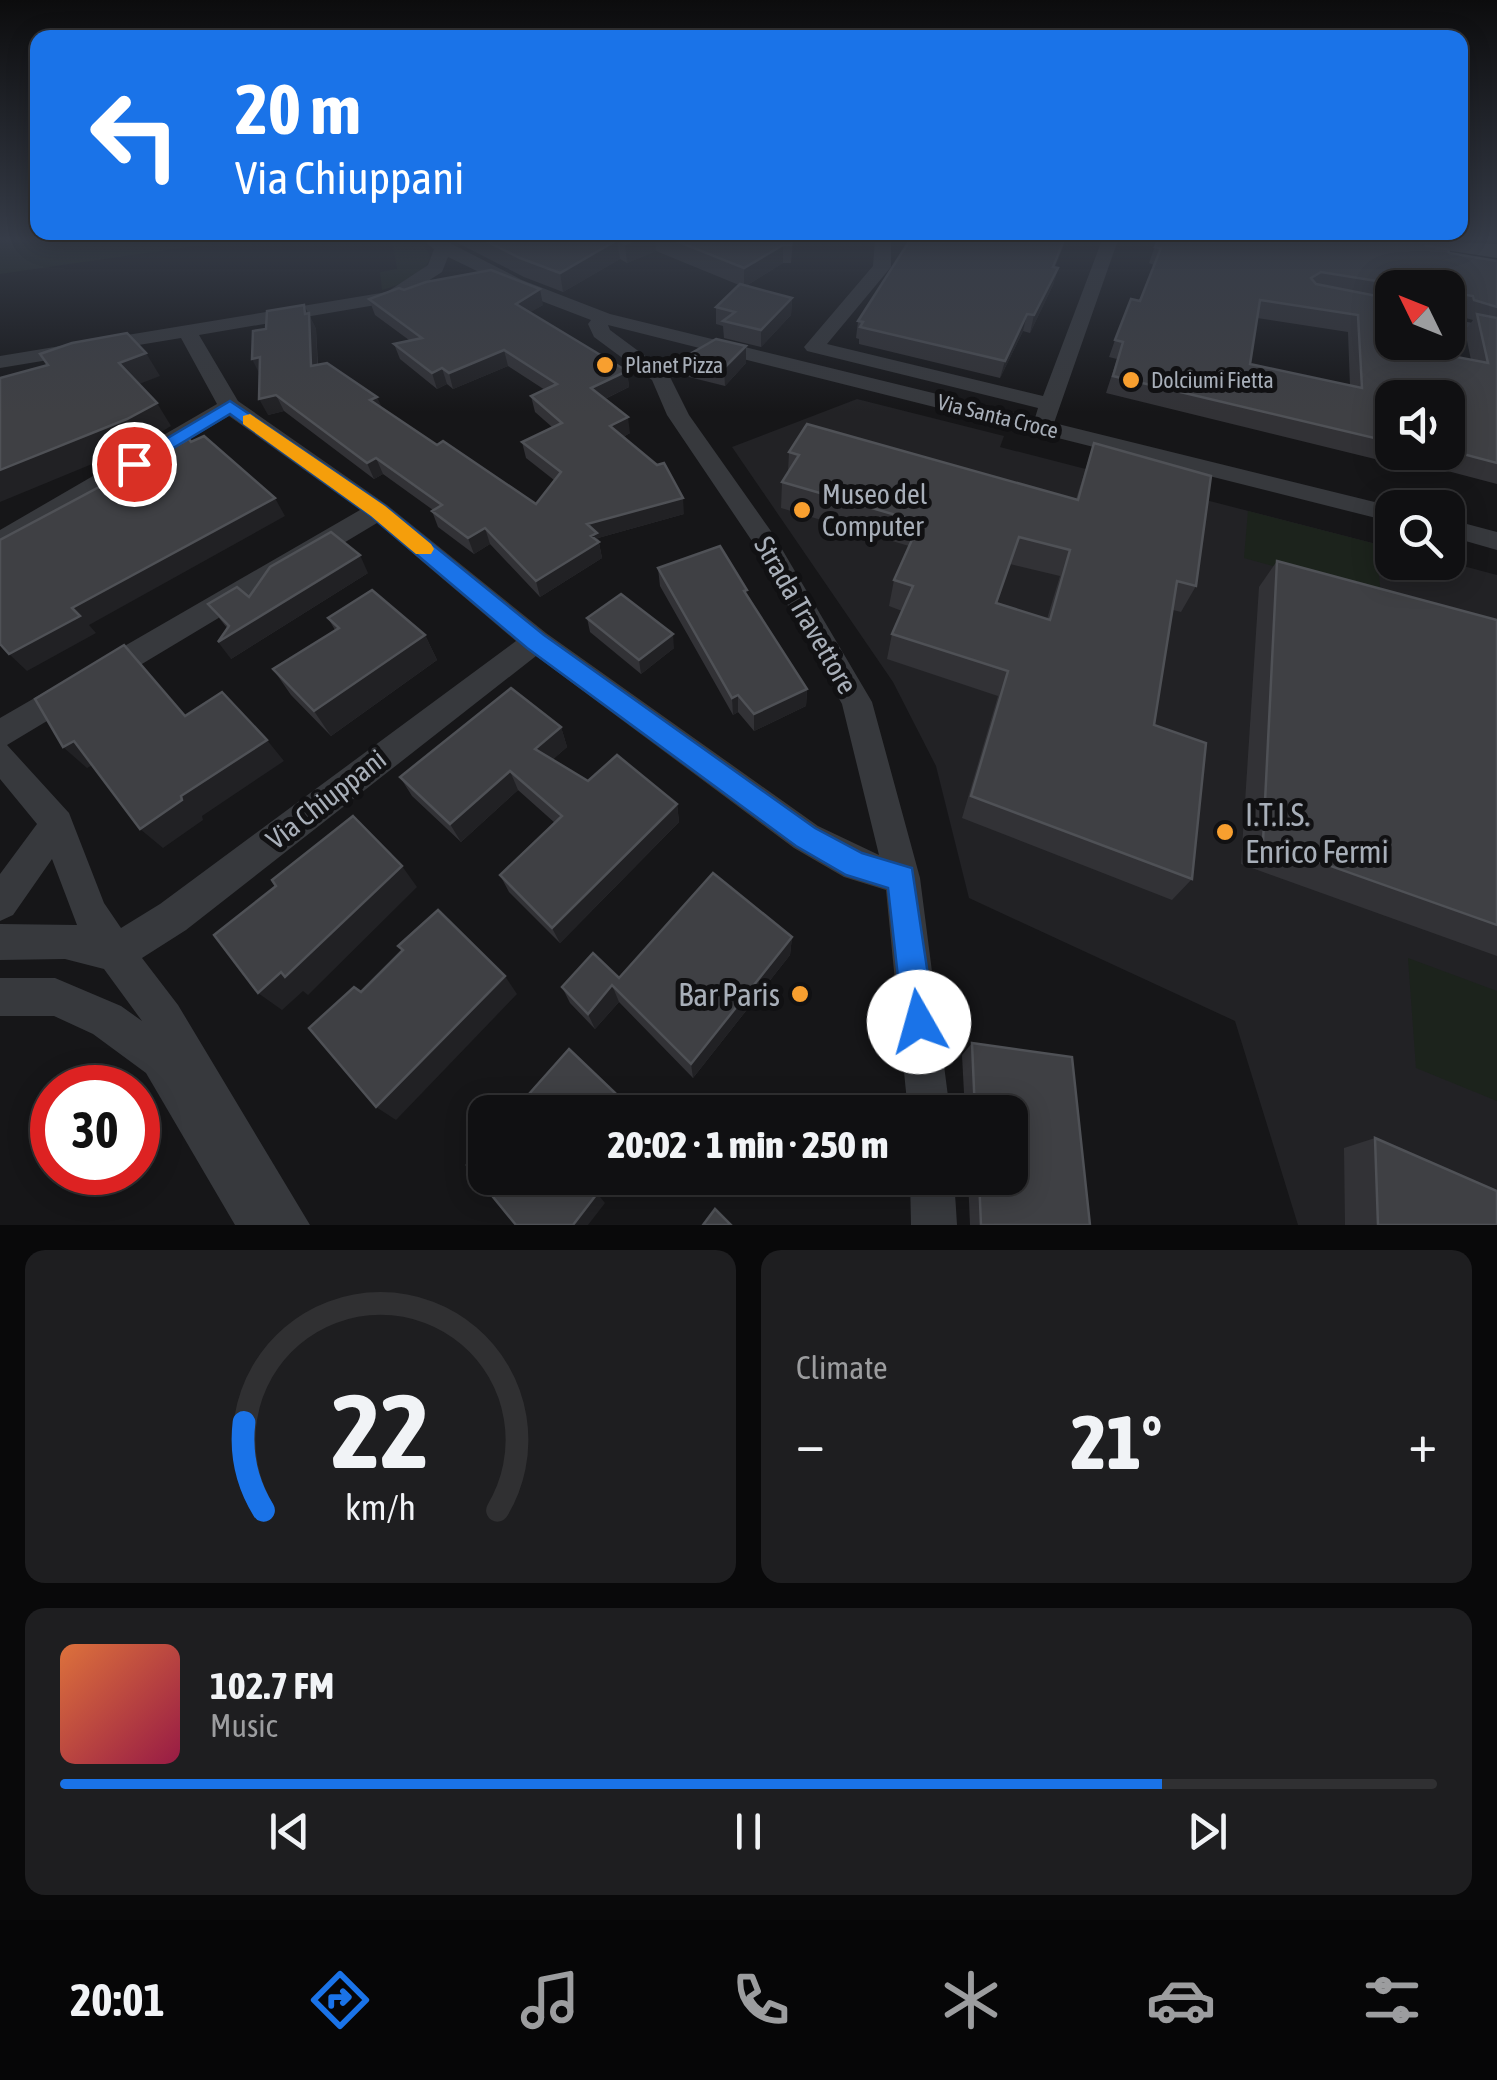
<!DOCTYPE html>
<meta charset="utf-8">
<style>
:root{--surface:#101012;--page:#1e1e20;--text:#f1f3f6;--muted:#9c9d9f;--line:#303032;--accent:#1a73e8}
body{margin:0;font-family:"Asap Condensed",sans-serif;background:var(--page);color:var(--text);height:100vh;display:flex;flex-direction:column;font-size:38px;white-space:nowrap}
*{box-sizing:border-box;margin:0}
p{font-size:32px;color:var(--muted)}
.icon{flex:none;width:55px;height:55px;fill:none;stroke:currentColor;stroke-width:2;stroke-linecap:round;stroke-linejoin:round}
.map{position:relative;height:1225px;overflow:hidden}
.drawer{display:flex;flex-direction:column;gap:25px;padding:25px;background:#09090a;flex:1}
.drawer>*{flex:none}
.guide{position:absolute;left:30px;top:30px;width:1438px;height:210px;border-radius:20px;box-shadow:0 5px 25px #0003,0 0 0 2px var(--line);background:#1a73e8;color:#fff;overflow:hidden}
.needle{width:65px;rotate:313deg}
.buttons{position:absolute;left:1375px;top:270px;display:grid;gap:20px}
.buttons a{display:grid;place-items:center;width:90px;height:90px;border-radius:20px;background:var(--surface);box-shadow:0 5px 25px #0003,0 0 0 2px var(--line);font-size:50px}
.speed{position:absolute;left:30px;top:1065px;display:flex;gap:20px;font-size:50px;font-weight:700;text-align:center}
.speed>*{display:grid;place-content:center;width:130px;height:130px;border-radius:50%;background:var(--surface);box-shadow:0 5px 25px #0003,0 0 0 2px var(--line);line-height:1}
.speed .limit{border:15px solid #d22;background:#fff;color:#111}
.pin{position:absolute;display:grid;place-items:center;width:85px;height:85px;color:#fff;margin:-42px;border:5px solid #fff;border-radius:50%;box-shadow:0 2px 10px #0007}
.me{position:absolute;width:110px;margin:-55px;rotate:353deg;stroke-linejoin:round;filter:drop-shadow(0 0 8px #0008)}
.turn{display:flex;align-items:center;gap:35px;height:210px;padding:0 40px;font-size:45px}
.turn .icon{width:130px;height:130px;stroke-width:2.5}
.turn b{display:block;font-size:70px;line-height:85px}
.big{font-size:75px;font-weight:800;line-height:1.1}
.drawer .tile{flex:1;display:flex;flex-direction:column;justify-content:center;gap:15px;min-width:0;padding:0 35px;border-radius:20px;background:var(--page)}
.drawer .dial{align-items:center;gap:0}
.dial svg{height:260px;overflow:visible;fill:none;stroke:var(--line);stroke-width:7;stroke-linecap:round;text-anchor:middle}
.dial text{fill:var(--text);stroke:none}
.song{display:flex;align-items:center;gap:30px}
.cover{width:120px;height:120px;border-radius:15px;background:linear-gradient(135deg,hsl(20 70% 55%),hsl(340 70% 35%))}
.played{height:10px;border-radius:5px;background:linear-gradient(90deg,var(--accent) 80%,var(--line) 80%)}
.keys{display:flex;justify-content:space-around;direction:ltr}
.heat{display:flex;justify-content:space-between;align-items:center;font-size:55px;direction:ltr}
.drawer .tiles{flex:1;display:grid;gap:25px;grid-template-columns:1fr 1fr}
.tile:last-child{grid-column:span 2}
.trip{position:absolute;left:468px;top:1095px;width:560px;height:100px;border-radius:20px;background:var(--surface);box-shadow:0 5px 25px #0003,0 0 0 2px var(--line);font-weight:800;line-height:100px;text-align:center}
.tabs{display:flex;height:160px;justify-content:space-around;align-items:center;background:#060607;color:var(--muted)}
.tabs .icon{width:70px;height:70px}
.tabs .on{color:var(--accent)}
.tabs b{font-size:45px;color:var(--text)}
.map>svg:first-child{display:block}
</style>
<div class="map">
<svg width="1497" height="1225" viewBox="0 0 1497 1225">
<rect width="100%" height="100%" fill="#161618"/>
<polygon fill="#222225" points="857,399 1004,436 1000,447 1392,548 1392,562 1448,562 1497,575 1497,1225 1298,1225 1235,1021 969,898 936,766 893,682 732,447"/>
<g fill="#1c231c">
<polygon points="0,240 237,240 0,274"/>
<path d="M392 240C410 240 427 238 430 259 422 276 400 285 382 290L380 272 397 269Z"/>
<polygon points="1248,511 1376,544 1381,596 1244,558"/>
<polygon points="1408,958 1497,991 1497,1101 1416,1068"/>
</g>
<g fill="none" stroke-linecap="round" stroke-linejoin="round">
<polygon fill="#37393d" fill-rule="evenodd" points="1448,318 1497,328 1497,334 1448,324"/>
<g fill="#37393d" fill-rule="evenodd">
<path d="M423 240H444L522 280 610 314 1035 418 1038 408 807 351 804 347 873 266 875 240H891V267L827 344 1043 396 1102 240H1118L1054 423 1399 508H1392V522L608 325 610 330 668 373 689 415 773 534 872 702 920 878 950 1112H908L886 890 844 877 794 848 536 656 186 930 142 958 178 1005 310 1225H235L146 1073 93 1034 54 1016H0V978H55L121 1006 142 1021 104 969 65 959 0 960V924L77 925 52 859 13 915 0 921V874L37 824 0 779V718L360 510 229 416 0 551V530L217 404 181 338 0 368V356L387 292 428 265 434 249ZM448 257 531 297 591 320 588 324 594 337 652 380 667 415 754 544 842 704 879 855 818 826 546 633 387 505 238 401 199 335 411 299V292L442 272ZM377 523 516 641 160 904 121 928 104 903 69 813 7 745Z"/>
<polygon points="1448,519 1497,532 1497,550 1448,536"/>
<polygon points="910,1178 954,1178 957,1225 911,1225"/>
</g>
<polygon fill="#45484d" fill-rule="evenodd" points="1414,240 1497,244 1497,258 1426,247"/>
</g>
<g fill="#323236" fill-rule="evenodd">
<polygon points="452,240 793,240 791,263 783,263 746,286 792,298 791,315 761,347 724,338 723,326 716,324 716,307 739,285 656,251 627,263 620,259 563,292 524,277"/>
<polygon points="906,240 1066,240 1055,267 1058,268 1053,285 1030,333 1023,331 1000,378 859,344 859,339 856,338 858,321 909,241"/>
<path d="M1157 240 1426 246 1449 253 1497 261V484L1383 454 1379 460 1106 393 1117 359 1109 357 1115 340 1140 301 1154 265 1149 263ZM1392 288H1448V310L1461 313 1462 317 1473 320 1465 331 1471 360 1404 347 1392 342ZM1257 318 1348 332 1350 386 1250 364ZM1392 398H1448V452H1392Z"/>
<polygon points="404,290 543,305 530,312 627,371 629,387 605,399 630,433 623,437 684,514 598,538 602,558 540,597 490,544 474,554 438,527 432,511 433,510 383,474 374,479 284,411 268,415 266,329 304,305 316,329 318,364 437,445 536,504 554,480 526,458 522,442 552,427 535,412 531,396 545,390 508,366 453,389 447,384 437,389 400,359 394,344 409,340 375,315 369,299"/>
<polygon points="683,358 746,363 725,386 685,376"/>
<path d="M1094 443 1196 586 1181 612 1173 610 1154 725 1192 879 1172 900 962 818 998 696 887 659 892 634 902 611 889 606 894 580 909 546 781 508 782 482 788 472 789 452 1076 499ZM1010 564 1060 576 1047 619 996 603Z"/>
<polygon points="1277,561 1497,620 1497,956 1241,864 1259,587"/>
<polygon points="658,568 747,597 807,689 806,706 754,731 738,712 733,715 660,586"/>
<polygon points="368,573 231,659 227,628 208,604"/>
<polygon points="328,618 425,635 437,660 331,736 291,695 273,669 335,630"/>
<polygon points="587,618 674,648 641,674 590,632"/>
<polygon points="561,727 567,747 552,760 588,781 677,804 679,822 560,943 509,892 500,875 555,823 518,790 461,842 412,796 400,777"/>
<polygon points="792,937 790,955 693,1078 619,1002 595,1029 570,1003 562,987 619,978"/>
<polygon points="972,1043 1090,1225 970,1225 968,1178 1010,1178 1010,1112 965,1112 962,1055"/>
<polygon points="1375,1138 1497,1225 1345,1225 1344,1148"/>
</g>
<g fill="#212124">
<polygon points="617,240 620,259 563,292 560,273"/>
<polygon points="635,240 655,240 656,251 627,263 625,244"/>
<polygon points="1064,240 1066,240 1048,284 1053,267"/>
<polygon points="783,245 783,263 744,287 744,268"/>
<polygon points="1058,268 1053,285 1030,333 1034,315"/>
<polygon points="540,289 543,305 519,319 516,304"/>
<polygon points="792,298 791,315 761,347 761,330"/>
<polygon points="304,305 316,329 318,381 311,366"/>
<polygon points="1027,314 1023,331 1000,378 1005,361"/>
<polygon points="746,346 746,363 725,386 724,368"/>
<polygon points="504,350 508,366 453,389 449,373"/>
<polygon points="146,353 160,376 134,386 119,363"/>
<polygon points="260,357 260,375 252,359"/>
<polygon points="442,368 447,384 437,389 432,373"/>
<polygon points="627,371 629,387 594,404 591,388"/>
<polygon points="276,395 284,411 268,415 259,399"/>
<polygon points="377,397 384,412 370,400"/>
<polygon points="157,403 171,426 143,443 0,502 0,470"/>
<polygon points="628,417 630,433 613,442 610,426"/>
<polygon points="376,458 383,474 374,479 367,463"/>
<polygon points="275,498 285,516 89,625 96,633 27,671 9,654 72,608"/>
<polygon points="683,498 684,514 598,538 602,558 540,597 536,581 587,524"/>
<polygon points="485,528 490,544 474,554 468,538"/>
<polygon points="360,555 368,573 231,659 218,642"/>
<polygon points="673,634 674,648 641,674 639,660"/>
<polygon points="425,635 437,660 331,736 314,711"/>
<polygon points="807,689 806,706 754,731 754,714"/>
<polygon points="738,695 738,712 733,715 732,698"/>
<polygon points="561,727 567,747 542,769 535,749"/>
<polygon points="267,740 284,761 202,816 203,820 163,848 140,829 181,796"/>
<polygon points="74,741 98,762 87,768 63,747"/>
<polygon points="510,771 518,790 461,842 450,824"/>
<polygon points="677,804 679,822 560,943 552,928"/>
<polygon points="402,866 417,887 308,995 303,991 282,1010 258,993"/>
<polygon points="792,937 790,955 693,1078 691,1064"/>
<polygon points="505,976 517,994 396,1120 376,1107"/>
<polygon points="612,985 619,1002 595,1029 588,1014"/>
<polygon points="592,1178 608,1178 596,1192 605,1203 588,1225 573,1225 587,1183"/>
</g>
<g fill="#3f4044" stroke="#4f5156" stroke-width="2.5" fill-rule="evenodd">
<polygon points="484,240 617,240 560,273 520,258"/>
<polygon points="617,240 635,240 625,244"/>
<polygon points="674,240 792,240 791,245 783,245 744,268"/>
<polygon points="910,240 1064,240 1053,267 1058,268 1034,315 1027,314 1005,361 860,327 863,322 858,321"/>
<path d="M1158 240H1415L1426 242V246L1448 249 1449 253 1497 261V307L1474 300 1473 296 1448 292V288H1420L1321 272 1311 278 1316 284 1392 299V342H1403L1404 347 1488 363 1477 314 1497 318V463L1448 450V398H1392L1391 442 1113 376 1123 342 1115 340 1131 299 1140 301 1161 248 1155 247ZM1260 300 1358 315 1362 388 1250 364Z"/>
<polygon points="491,270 540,289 516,304 627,371 591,388 628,417 610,426 657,465 664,463 683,498 587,524 597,533 591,536 599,542 536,581 485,528 468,538 432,511 442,505 376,458 367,463 276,395 259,399 260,357 252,359 253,331 266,329 267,311 304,305 305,314 309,313 311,366 327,363 377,397 370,400 437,445 443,441 536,504 561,472 522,442 562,423 531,396 557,384 504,350 449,373 442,368 432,373 394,344 422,338 369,299 399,288 404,290 426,282"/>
<polygon points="740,284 792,298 761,330 723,321 735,312 716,307"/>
<polygon points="127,333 146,353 119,363 157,403 127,419 0,470 0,378 48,365 40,354 72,343"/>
<polygon points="716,339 746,346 724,368 683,358"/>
<path d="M807 424 1078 500 1094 443 1211 476 1196 586 1177 581 1154 725 1206 743 1192 879 971 796 1008 671 892 634 913 586 894 580 920 522 782 482 799 455 789 452ZM1019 537 1070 550 1050 620 996 603Z"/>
<polygon points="204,436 275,498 72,608 80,616 9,654 0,644 0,540 189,439 191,442"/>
<polygon points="331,532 360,555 218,642 229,626 208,604 237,587 249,597 270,567"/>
<polygon points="720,546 747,590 744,591 807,689 754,714 738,695 732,698 658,568"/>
<polygon points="1277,561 1497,620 1497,925 1263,842"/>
<polygon points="372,590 425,635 314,711 273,669 339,628 328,618"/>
<polygon points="621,594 673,634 639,660 587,618"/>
<polygon points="124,645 185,716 222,692 267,740 181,796 182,800 140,829 74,741 63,747 35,699"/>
<polygon points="511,688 561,727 535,749 588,781 617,755 677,804 552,928 500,875 562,816 510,771 450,824 400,777"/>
<polygon points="353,816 402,866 285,977 281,972 258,993 214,935 276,886 272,880"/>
<polygon points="713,873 792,937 691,1064 612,985 588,1014 562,987 593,953 619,978"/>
<polygon points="438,910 505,976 376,1107 309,1028 354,987 361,992 403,950 398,946"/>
<polygon points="972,1043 1072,1057 1090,1225 981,1225 979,1178 1010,1178 1010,1112 975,1112"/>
<polygon points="569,1049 635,1112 513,1112"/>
<polygon points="1375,1138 1497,1191 1497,1225 1378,1225"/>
<polygon points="485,1144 485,1178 592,1178 587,1183 596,1195 573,1225 516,1225 467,1165"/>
<polygon points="715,1209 731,1225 703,1225"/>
</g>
<linearGradient id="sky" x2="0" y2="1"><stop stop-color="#0c0c0d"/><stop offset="0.58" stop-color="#363c48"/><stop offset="1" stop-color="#363c48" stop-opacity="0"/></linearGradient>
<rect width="1497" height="412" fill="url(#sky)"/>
<polygon fill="#1a73e8" stroke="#114b97" stroke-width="2.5" points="230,401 385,506 544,635 815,828 862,853 912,868 935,1022 931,1034 919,1039 908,1034 903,1022 888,888 846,875 796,846 527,648 371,516 230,414 140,468 134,470 124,464"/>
<polygon fill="#f59e0b" points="250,414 385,506 431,544 434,549 431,554 416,554 371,516 243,424 243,416"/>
<g fill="#f89f2f" stroke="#111113" stroke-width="4">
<circle cx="605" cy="365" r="10"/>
<circle cx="1131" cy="380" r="10"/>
<circle cx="802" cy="510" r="10"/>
<circle cx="1225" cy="832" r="10"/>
<circle cx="800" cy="994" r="10"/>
</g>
<g text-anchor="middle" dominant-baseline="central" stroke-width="10" stroke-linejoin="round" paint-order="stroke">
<g font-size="22" fill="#a8afb9" stroke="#111113" text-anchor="start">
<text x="625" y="365">Planet Pizza</text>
<text x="1151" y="380">Dolciumi Fietta</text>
</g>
<g font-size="22" fill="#a8afb9" stroke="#111113">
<text transform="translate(998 416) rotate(14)">Via Santa Croce</text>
</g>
<g font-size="28" fill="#a8afb9" stroke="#111113" text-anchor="start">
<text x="822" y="494">Museo del<tspan x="822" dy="32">Computer</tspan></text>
</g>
<g font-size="28" fill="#a8afb9" stroke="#111113">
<text transform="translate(806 615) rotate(60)">Strada Travettore</text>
<text transform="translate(326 799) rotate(-38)">Via Chiuppani</text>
</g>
<g font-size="32" fill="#a8afb9" stroke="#111113" text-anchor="start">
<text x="1245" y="814">I.T.I.S.<tspan x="1245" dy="37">Enrico Fermi</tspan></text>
<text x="780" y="994" text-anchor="end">Bar Paris</text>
</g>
</g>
</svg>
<div class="buttons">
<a><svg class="needle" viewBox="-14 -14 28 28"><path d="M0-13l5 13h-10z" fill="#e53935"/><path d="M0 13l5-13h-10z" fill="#9c9d9f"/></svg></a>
<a><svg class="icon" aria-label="sound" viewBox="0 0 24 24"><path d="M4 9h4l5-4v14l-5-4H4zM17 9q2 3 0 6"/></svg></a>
<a><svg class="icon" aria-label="search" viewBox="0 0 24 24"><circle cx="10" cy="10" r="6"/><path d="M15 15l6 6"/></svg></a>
</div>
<div class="speed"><div class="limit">30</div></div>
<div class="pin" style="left:134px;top:464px;background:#d93025"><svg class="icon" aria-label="arrive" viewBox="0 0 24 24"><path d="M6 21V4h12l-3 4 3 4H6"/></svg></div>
<svg class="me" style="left:919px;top:1022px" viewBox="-20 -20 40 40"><circle r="19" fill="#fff"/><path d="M0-13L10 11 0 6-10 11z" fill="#1a73e8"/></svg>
<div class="trip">20:02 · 1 min · 250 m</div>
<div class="guide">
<div class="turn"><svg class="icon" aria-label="left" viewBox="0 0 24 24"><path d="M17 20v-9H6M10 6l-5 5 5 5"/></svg><div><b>20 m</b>Via Chiuppani</div></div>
</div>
</div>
<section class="drawer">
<div class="tiles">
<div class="tile dial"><svg viewBox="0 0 100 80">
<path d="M14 69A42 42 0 1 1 86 69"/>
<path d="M14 69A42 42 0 0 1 8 42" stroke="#1a73e8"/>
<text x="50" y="56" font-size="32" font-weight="700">22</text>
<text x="50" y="72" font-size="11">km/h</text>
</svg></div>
<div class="tile"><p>Climate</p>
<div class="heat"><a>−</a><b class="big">21°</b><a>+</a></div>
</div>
<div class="tile">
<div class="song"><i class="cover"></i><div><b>102.7 FM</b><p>Music</p></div></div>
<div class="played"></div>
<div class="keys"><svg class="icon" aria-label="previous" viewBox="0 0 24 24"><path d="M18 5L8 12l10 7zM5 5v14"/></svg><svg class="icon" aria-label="pause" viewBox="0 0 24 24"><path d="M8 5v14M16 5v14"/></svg><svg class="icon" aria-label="next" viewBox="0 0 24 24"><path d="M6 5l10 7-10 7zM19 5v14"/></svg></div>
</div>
</div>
</section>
<nav class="tabs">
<b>20:01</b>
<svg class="icon on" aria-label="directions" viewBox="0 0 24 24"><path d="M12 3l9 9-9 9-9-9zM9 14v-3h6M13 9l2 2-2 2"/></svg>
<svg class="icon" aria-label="music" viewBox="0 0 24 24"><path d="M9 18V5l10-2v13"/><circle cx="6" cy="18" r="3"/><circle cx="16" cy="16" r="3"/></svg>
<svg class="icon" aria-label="phone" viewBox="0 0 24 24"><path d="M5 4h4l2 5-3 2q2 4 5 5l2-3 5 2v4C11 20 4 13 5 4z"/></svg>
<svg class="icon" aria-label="climate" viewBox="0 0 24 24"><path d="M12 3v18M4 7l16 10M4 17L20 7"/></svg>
<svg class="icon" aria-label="car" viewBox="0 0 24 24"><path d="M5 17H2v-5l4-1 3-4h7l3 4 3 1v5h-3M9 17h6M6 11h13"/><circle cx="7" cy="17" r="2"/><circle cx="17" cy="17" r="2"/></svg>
<svg class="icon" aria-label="filters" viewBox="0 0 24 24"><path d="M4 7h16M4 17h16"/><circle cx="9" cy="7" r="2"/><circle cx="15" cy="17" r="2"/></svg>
</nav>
